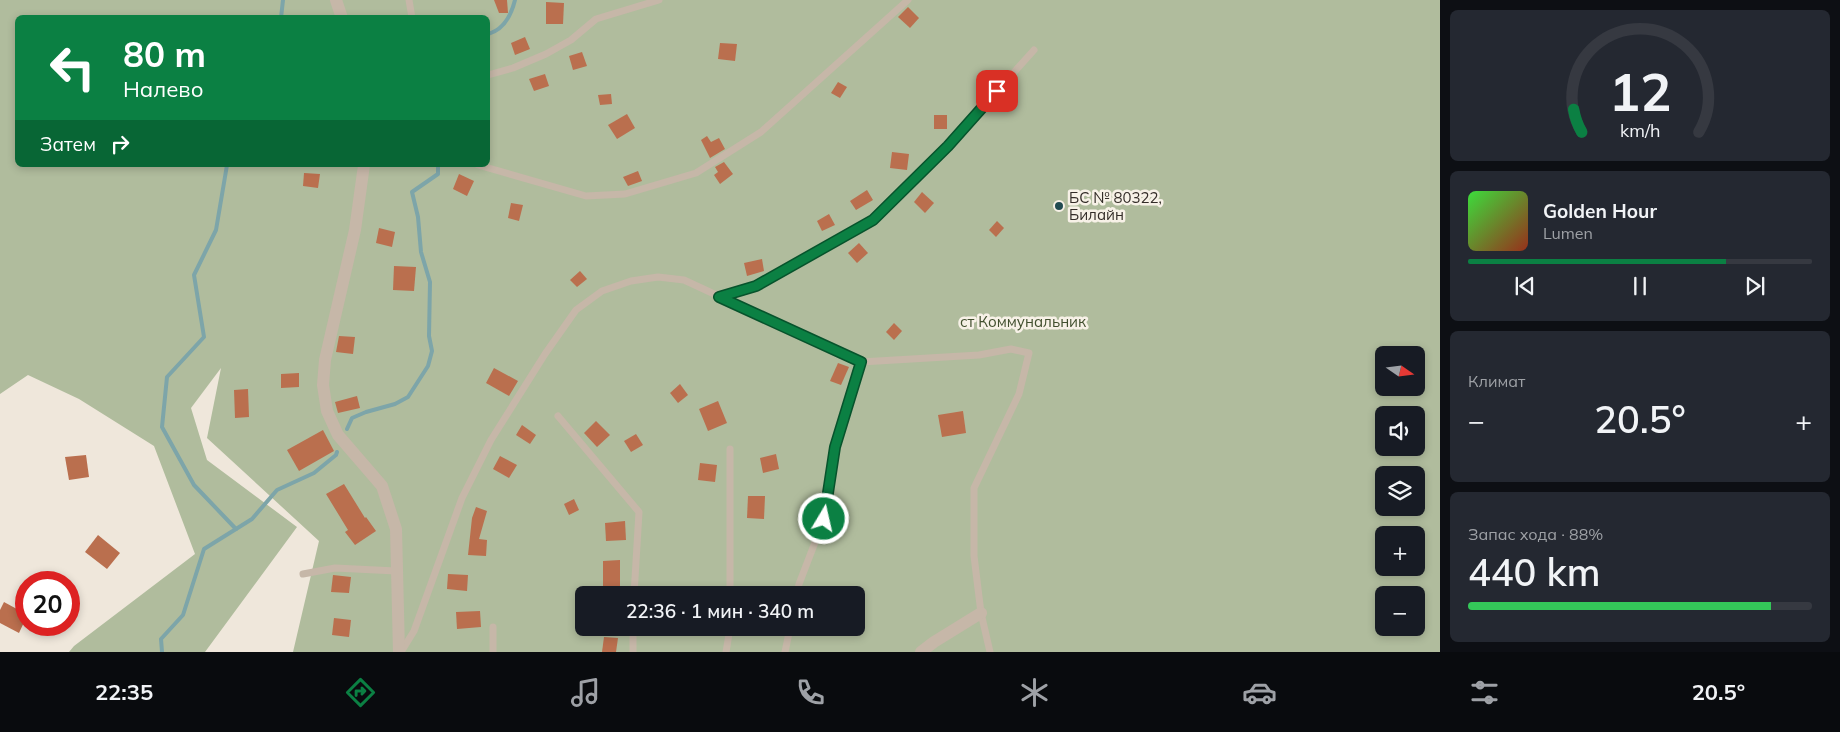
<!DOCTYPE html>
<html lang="ru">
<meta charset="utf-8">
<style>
:root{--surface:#171b24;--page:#242831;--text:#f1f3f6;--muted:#9ea1a6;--line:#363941;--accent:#0b8043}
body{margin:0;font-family:Mulish,sans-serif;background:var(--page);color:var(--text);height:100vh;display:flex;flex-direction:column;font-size:19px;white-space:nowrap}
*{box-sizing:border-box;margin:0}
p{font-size:16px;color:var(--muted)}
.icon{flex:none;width:28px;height:28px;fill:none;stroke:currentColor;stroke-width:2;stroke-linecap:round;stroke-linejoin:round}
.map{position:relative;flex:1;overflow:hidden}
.sheet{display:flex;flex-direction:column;gap:10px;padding:10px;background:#0d0f14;width:400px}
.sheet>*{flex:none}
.guide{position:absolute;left:15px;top:15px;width:475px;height:152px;border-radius:8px;box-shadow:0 2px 8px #0003;background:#0b8043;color:#fff;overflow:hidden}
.needle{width:32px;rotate:104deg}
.buttons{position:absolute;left:1375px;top:346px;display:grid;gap:10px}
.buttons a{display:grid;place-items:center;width:50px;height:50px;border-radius:8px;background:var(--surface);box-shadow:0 2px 8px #0003;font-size:25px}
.speed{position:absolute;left:15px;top:571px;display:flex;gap:10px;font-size:25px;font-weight:700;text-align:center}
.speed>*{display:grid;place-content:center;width:65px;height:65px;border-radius:50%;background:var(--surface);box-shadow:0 2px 8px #0003;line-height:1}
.speed .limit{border:8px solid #d22;background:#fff;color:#111}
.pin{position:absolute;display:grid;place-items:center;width:42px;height:42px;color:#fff;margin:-21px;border-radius:10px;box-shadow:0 2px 8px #0006}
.me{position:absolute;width:55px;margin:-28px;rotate:9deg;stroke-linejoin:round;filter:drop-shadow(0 0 4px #0008)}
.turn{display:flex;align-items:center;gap:18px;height:105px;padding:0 25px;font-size:22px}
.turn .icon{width:65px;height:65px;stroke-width:2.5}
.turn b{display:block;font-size:35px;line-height:42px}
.then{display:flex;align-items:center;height:48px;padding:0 25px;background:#0003;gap:10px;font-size:19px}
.big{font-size:38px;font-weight:600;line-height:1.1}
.sheet .card{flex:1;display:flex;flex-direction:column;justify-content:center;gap:8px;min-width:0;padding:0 18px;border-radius:8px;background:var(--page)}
.sheet .dial{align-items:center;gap:0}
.dial svg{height:130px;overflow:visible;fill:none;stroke:var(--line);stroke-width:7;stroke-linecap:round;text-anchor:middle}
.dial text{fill:var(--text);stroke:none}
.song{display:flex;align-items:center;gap:15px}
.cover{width:60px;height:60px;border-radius:8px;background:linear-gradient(135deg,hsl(120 70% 55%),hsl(10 70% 35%))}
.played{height:5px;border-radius:2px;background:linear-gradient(90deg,var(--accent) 75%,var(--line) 75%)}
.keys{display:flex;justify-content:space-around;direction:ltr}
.heat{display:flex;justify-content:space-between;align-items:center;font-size:28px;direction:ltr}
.charge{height:8px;border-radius:4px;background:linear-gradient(90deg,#34c759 88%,var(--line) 0)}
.trip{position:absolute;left:575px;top:586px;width:290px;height:50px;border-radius:8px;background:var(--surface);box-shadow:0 2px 8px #0003;font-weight:600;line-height:50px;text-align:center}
.menu{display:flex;height:80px;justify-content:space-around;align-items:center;background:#090b0e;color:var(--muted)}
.menu .icon{width:35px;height:35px}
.menu .active{color:var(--accent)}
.menu b{font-size:22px;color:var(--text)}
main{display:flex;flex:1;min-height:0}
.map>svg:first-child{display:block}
</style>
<main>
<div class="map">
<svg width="1440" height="652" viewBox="0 0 1440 652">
<rect width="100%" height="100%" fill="#efe7db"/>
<path fill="#b0bc9d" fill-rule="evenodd" d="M0 0H1440V652H293L319 541 207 438 221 368 191 408 207 460 297 527 205 652H69L74 646 195 554 154 446 79 399 28 375 0 394ZM18 18H488V165H18ZM1384 355H1416V388H1384ZM1384 415H1416V448H1384ZM1384 475H1416V508H1384ZM1384 535H1416V568H1384ZM584 595H856V628H584ZM1384 595H1416V628H1384Z"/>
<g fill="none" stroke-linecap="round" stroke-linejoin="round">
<g stroke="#7da5a9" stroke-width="4">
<polyline points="281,18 283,0"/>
<path d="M488 34C503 30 511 16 515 0"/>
<polyline points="347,429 352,418 366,412 395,404 408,397 428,366 432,351 429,336 430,282 421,252 418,217 412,192 438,174 438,165"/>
<polyline points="236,529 252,519 277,490 314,473 336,455 337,452"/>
<polyline points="162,652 161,639 183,615 204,549 236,529 194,485 162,427 167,377 204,337 194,275 216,230 227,165"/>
</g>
</g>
<g fill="#ba6f4e">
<polygon points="494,0 507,0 508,13 499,13"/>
<polygon points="546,2 564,3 563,24 546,24"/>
<polygon points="908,7 919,18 910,28 898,17"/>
<polygon points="525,37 530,49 515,55 511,43"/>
<polygon points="720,43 737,44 735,61 718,59"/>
<polygon points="582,52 587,66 573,70 569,56"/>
<polygon points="545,74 549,86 534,91 529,79"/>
<polygon points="838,82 847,87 840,98 831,93"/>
<polygon points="611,94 612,104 600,105 598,95"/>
<polygon points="627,114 635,128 617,139 608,125"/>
<rect x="934" y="115" width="13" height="14"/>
<polygon points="707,136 711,142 719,138 725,149 710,158 701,140"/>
<polygon points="892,152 909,154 907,170 890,168"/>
<polygon points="724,162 733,174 720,184 714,175 718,172 715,167"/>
<polygon points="638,171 642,181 628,186 623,177"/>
<polygon points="304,173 320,174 318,188 303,186"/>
<polygon points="459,174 474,181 467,196 453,189"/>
<polygon points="867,190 873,200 856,210 850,201"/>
<polygon points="922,192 934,203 925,213 914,202"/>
<polygon points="511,203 523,205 519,221 508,218"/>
<polygon points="829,214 835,225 822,231 817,221"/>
<polygon points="997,221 1004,228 996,237 989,230"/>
<polygon points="379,228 395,232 392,247 376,243"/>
<polygon points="859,243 868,253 857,263 848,253"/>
<polygon points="762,259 764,271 747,276 744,263"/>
<polygon points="394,266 416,267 414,291 393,290"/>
<polygon points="580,271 587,279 577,287 570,280"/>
<polygon points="894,323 902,331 894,340 886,332"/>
<polygon points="339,336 355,337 353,354 336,352"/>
<polygon points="838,363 849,367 841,385 830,381"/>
<polygon points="494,368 518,381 509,396 486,383"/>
<polygon points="299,373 299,387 281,388 281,374"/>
<polygon points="680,384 688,395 678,403 670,393"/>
<polygon points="248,389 249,417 235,418 234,390"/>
<polygon points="357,396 360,408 338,413 335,402"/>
<polygon points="718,401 727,423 708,431 699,409"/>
<polygon points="963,411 966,433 942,437 938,415"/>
<polygon points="596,421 610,435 597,447 584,433"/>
<polygon points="522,425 536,435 530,444 516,435"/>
<polygon points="323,430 334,451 299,471 287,450"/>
<polygon points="636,434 643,445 631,452 624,441"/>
<polygon points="776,454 779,469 763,473 760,458"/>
<polygon points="86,455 89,477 69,480 65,457"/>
<polygon points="500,456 517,465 509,478 493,469"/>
<polygon points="700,463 717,465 715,482 698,480"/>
<polygon points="344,484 365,518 366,517 376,531 355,545 345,532 348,530 326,494"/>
<polygon points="748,496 765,496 764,519 747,518"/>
<polygon points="574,499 579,510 569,515 564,504"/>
<polygon points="476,507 487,511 479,539 487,540 486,556 468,555 472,518"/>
<polygon points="625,521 626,540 606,541 605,523"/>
<polygon points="98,535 120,553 107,569 85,552"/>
<polygon points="620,560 620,589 603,590 603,561"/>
<polygon points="448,574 468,575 467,591 447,589"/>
<polygon points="333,575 351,577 349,593 331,592"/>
<polygon points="4,602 26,614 26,618 19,633 0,623 0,610"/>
<polygon points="480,611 481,627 457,629 456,612"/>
<polygon points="334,618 351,620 349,637 332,635"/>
<polygon points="604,637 618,638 616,652 602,652"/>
</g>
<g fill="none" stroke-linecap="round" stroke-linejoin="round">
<g stroke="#c6b7a8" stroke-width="7">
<polyline points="409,0 412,18"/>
<polyline points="488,75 513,68 546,54 571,40 596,19 659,0"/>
<polyline points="478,165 586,196 625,194 696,173 761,132 908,0"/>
<polyline points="719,297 756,286 873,220 948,146 1034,50"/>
<polyline points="558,416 639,512 634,595"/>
<polyline points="730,449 730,595"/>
<polyline points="303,574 335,568 396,571"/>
<polyline points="797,595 799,584 824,519 835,447 861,362"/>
<polyline points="493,627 493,652"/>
<polyline points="401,652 414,631 462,498 491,440 545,354 576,310 602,291 631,281 658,277 684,280 861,362 979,355 1011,349 1029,353 1019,394 974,488 974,556 981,613 990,652"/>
<polyline points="633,652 633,628"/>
<polyline points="726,652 730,628"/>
<polyline points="785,652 790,628"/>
</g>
<g stroke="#c6b7a8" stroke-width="12">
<polyline points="336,0 342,18"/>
<polyline points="364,165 355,230 325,360 323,385 327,411 338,435 382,486 396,529 399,652"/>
<polyline points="921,652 934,642 981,613"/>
</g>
</g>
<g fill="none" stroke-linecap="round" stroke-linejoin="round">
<g stroke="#07532c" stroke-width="12">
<polyline id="route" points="824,519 835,447 861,362 719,297 756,286 873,220 948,146 997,91"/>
</g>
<use href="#route" stroke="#0b8043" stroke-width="9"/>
</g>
<circle fill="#214b51" stroke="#f7f1e7" stroke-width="2" cx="1059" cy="206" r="5"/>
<g text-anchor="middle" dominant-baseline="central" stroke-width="5" stroke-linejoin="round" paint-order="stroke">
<g font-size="15" fill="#332c28" stroke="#f7f1e7" text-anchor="start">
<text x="1069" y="197">БС № 80322,<tspan x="1069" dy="17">Билайн</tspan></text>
</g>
<g font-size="15" fill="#414f2e" stroke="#f7f1e7">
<text x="1023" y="321">ст Коммунальник</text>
</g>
</g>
</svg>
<div class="buttons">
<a><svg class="needle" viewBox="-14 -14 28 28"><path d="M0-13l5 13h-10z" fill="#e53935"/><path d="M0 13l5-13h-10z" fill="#9ea1a6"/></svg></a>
<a><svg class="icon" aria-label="sound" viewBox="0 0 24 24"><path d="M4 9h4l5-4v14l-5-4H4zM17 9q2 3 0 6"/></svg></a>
<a><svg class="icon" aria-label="layers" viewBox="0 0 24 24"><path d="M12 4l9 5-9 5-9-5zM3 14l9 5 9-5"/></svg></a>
<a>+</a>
<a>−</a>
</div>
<div class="speed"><div class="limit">20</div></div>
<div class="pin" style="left:997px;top:91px;background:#d93025"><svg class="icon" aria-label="arrive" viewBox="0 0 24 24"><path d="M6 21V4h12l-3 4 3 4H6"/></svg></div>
<svg class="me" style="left:824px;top:519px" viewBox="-20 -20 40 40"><circle r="17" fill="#0b8043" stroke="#fff" stroke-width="3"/><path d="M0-11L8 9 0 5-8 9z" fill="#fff"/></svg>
<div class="trip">22:36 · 1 мин · 340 m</div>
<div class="guide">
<div class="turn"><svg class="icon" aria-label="left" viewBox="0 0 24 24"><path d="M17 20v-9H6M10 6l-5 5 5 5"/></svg><div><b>80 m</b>Налево</div></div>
<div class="then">Затем<svg class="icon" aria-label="right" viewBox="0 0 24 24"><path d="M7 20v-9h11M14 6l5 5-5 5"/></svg></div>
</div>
</div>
<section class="sheet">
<div class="card dial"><svg viewBox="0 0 100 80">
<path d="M14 69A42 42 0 1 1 86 69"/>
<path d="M14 69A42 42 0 0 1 9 55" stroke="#0b8043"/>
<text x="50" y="56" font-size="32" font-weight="700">12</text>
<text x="50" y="72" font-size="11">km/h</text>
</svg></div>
<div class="card">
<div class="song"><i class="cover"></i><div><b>Golden Hour</b><p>Lumen</p></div></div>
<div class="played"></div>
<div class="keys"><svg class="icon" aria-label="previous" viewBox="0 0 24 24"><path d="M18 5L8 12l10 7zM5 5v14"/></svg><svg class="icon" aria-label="pause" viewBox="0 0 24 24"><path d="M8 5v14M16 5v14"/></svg><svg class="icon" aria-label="next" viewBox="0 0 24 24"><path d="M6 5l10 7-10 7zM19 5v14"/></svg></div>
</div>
<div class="card"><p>Климат</p>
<div class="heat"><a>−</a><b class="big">20.5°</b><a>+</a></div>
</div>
<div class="card"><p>Запас хода · 88%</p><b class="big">440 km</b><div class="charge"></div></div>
</section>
</main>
<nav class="menu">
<b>22:35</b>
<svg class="icon active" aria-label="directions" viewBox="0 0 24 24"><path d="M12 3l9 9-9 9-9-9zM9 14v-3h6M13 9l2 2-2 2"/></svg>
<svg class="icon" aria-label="music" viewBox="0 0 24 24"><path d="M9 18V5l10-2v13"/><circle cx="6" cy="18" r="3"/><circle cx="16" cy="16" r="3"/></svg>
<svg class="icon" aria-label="phone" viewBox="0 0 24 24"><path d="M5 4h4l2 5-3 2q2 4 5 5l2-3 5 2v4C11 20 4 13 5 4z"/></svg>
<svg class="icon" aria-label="climate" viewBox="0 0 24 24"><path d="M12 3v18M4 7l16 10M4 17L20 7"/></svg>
<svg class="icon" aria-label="car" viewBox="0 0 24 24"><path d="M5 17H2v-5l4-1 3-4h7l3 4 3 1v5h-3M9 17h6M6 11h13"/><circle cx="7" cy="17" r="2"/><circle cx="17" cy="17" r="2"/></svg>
<svg class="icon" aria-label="filters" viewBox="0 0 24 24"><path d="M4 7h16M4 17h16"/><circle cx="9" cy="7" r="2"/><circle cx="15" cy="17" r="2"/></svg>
<b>20.5°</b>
</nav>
